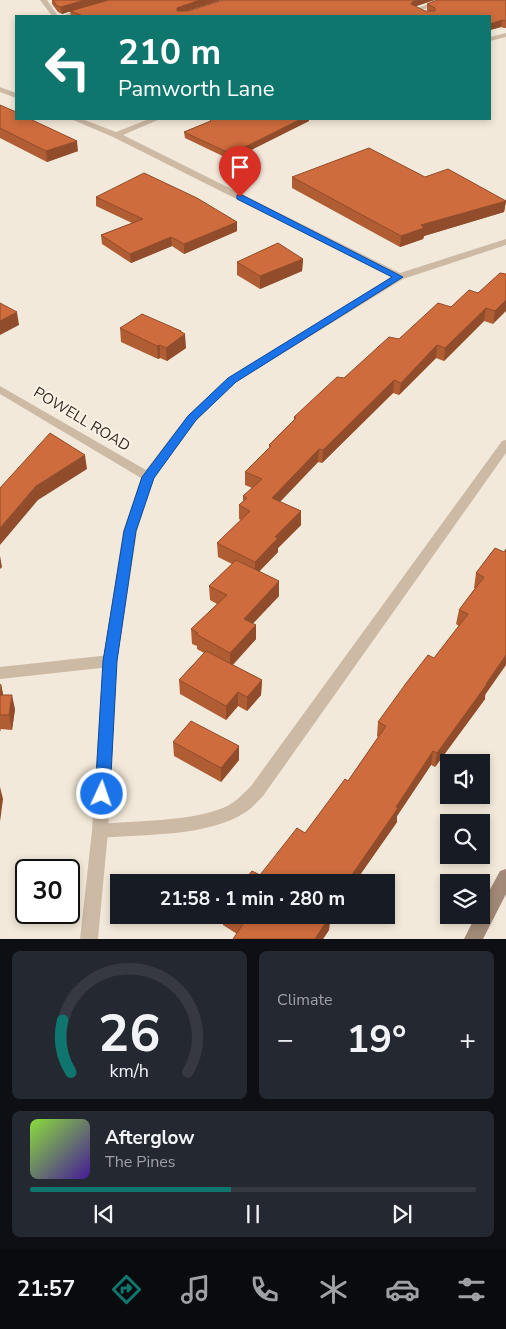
<!DOCTYPE html>
<meta charset="utf-8">
<style>
:root{--surface:#171b24;--page:#242831;--text:#f1f3f6;--muted:#9ea1a6;--line:#363941;--accent:#0f766e}
body{margin:0;font-family:"Nunito Sans",sans-serif;background:var(--page);color:var(--text);height:100vh;display:flex;flex-direction:column;font-size:19px;white-space:nowrap}
*{box-sizing:border-box;margin:0}
p{font-size:16px;color:var(--muted)}
.icon{flex:none;width:28px;height:28px;fill:none;stroke:currentColor;stroke-width:2;stroke-linecap:round;stroke-linejoin:round}
.map{position:relative;height:939px;overflow:hidden}
.side{display:flex;flex-direction:column;gap:12px;padding:12px;background:#0d0f14;flex:1}
.side>*{flex:none}
.guide{position:absolute;left:15px;top:15px;width:476px;height:105px;border-radius:0px;box-shadow:0 2px 8px #0003;background:#0f766e;color:#fff;overflow:hidden}
.buttons{position:absolute;left:440px;top:754px;display:grid;gap:10px}
.buttons a{display:grid;place-items:center;width:50px;height:50px;border-radius:0px;background:var(--surface);box-shadow:0 2px 8px #0003;font-size:25px}
.speed{position:absolute;left:15px;top:859px;display:flex;gap:10px;font-size:25px;font-weight:700;text-align:center}
.speed>*{display:grid;place-content:center;width:65px;height:65px;border-radius:50%;background:var(--surface);box-shadow:0 2px 8px #0003;line-height:1}
.speed .limit{border:2px solid #111;border-radius:8px;background:#fff;color:#111}
.pin{position:absolute;display:grid;place-items:center;width:42px;height:42px;color:#fff;margin:-51px -21px;border-radius:50% 50% 50% 0;rotate:-45deg;box-shadow:0 0 5px #0007}
.pin .icon{rotate:45deg}
.me{position:absolute;width:55px;margin:-28px;rotate:3deg;stroke-linejoin:round;filter:drop-shadow(0 0 4px #0008)}
.turn{display:flex;align-items:center;gap:18px;height:105px;padding:0 20px;font-size:22px}
.turn .icon{width:65px;height:65px;stroke-width:2.5}
.turn b{display:block;font-size:35px;line-height:42px}
.big{font-size:38px;font-weight:700;line-height:1.1}
.side .card{flex:1;display:flex;flex-direction:column;justify-content:center;gap:8px;min-width:0;padding:0 18px;border-radius:8px;background:var(--page)}
.side .dial{align-items:center;gap:0}
.dial svg{height:130px;overflow:visible;fill:none;stroke:var(--line);stroke-width:7;stroke-linecap:round;text-anchor:middle}
.dial text{fill:var(--text);stroke:none}
.song{display:flex;align-items:center;gap:15px}
.cover{width:60px;height:60px;border-radius:8px;background:linear-gradient(135deg,hsl(90 70% 55%),hsl(260 70% 35%))}
.played{height:5px;border-radius:2px;background:linear-gradient(90deg,var(--accent) 45%,var(--line) 45%)}
.keys{display:flex;justify-content:space-around;direction:ltr}
.heat{display:flex;justify-content:space-between;align-items:center;font-size:28px;direction:ltr}
.side .tiles{flex:1;display:grid;gap:12px;grid-template-columns:1fr 1fr}
.card:last-child{grid-column:span 2}
.trip{position:absolute;left:110px;top:874px;width:285px;height:50px;border-radius:0px;background:var(--surface);box-shadow:0 2px 8px #0003;font-weight:700;line-height:50px;text-align:center}
.menu{display:flex;height:80px;justify-content:space-around;align-items:center;background:#090b0e;color:var(--muted)}
.menu .icon{width:35px;height:35px}
.menu .current{color:var(--accent)}
.menu b{font-size:22px;color:var(--text)}
.map>svg:first-child{display:block}
</style>
<div class="map">
<svg width="506" height="939" viewBox="0 0 506 939">
<rect width="100%" height="100%" fill="#f3e9da"/>
<g fill="none" stroke-linecap="round" stroke-linejoin="round">
<g fill="#ccbaa5" fill-rule="evenodd">
<polygon points="40,0 47,0 58,16 52,16"/>
<polygon points="440,0 450,0 422,10 434,16 425,16 412,10"/>
<polygon points="86,8 88,9 88,11 72,16 61,16"/>
<polygon points="506,33 506,37 490,41 490,37"/>
<path d="M506 440V453L263 796C258 801 252 808 246 812 208 837 145 834 100 838L94 836 92 831 94 826 100 824C134 821 190 821 220 809 233 805 242 795 251 786L502 441Z"/>
<polygon points="110,655 115,657 117,661 115,665 110,667 0,679 0,667"/>
</g>
<g fill="#ccbaa5" fill-rule="evenodd">
<polygon points="0,87 16,93 16,98 0,92"/>
<polygon points="71,119 82,119 116,132 149,119 160,119 123,135 400,273 506,239 506,245 403,279 236,382 196,421 154,478 137,531 117,661 108,831 98,939 80,939 92,831 103,661 123,531 141,478 0,394 0,386 146,470 188,415 228,378 392,277 113,137"/>
</g>
<polygon fill="#a08976" fill-rule="evenodd" points="506,869 506,894 483,939 464,939 476,915 481,915 481,906 500,871"/>
</g>
<g fill="#b15d34">
<polygon points="52,0 221,0 187,11 416,7 425,11 428,11 427,10 427,4 506,0 506,28 504,28 501,27 490,30 490,16 71,16 70,11 62,14 58,12 52,4"/>
<polygon points="0,105 78,151 47,162 0,138"/>
<polygon points="212,119 309,119 309,121 231,160 185,138 184,132 210,121 210,120"/>
<polygon points="292,177 425,177 506,201 504,212 424,236 423,239 400,247 292,188"/>
<polygon points="96,197 237,222 237,231 184,254 172,246 131,263 102,244 101,235 132,223 96,206"/>
<polygon points="303,259 302,271 260,289 237,275 237,262"/>
<polygon points="506,274 493,324 484,321 444,361 436,358 399,395 393,393 322,463 318,462 280,502 301,511 301,525 278,548 278,552 259,571 279,596 253,623 256,639 233,665 262,680 261,695 247,711 238,706 226,720 180,694 179,680 204,653 197,649 197,646 192,644 191,629 217,604 210,600 209,586 232,564 218,557 217,543 241,520 239,519 239,505 243,502 243,496 252,488 245,485 245,472 269,448 269,445 294,420 294,417 344,378 399,339 451,307 478,293"/>
<polygon points="120,328 181,332 186,348 167,361 160,358 158,359 121,342"/>
<polygon points="495,548 485,699 435,767 431,765 397,816 397,822 355,882 243,882 260,875 305,833 348,781 378,737 377,736 378,722 434,658 459,626 456,624 459,610 475,588 474,588 476,573"/>
<polygon points="0,684 1,684 3,695 15,709 12,730 1,729 0,732"/>
<polygon points="173,742 239,760 221,782 174,756"/>
<polygon points="223,915 333,915 330,920 329,930 323,939 233,939 237,934 223,925"/>
</g>
<g fill="#904c2b">
<polygon points="85,0 108,0 62,14 61,7"/>
<polygon points="200,0 221,0 177,14 177,8"/>
<polygon points="416,0 435,0 411,8 411,4 412,2"/>
<polygon points="502,20 501,27 490,30 490,24"/>
<polygon points="301,119 309,119 309,121 231,160 231,154"/>
<polygon points="77,141 78,151 47,162 46,151"/>
<polygon points="506,201 504,212 424,236 423,239 400,247 401,236 421,225"/>
<polygon points="237,222 237,231 184,254 184,244"/>
<polygon points="171,237 172,246 131,263 130,254"/>
<polygon points="303,259 302,271 260,289 260,276"/>
<polygon points="506,300 506,311 493,324 495,311"/>
<polygon points="486,308 484,321 444,361 445,348"/>
<polygon points="17,312 19,325 0,335 0,321"/>
<polygon points="180,331 181,331 181,337 185,334 186,348 167,361 166,348"/>
<polygon points="160,345 160,358 158,359 157,346"/>
<polygon points="437,345 436,358 399,395 401,383"/>
<polygon points="394,380 393,393 322,463 323,450"/>
<polygon points="319,449 318,462 271,511 272,498"/>
<polygon points="85,455 87,469 38,500 0,545 0,528 36,486"/>
<polygon points="301,511 301,525 278,548 278,552 255,576 255,562 275,537"/>
<polygon points="0,556 2,567 0,569"/>
<polygon points="279,581 279,596 244,633 244,619"/>
<polygon points="256,625 256,639 230,667 230,653"/>
<polygon points="506,655 506,665 485,695 485,699 435,767 437,753"/>
<polygon points="262,680 261,695 247,711 247,697"/>
<polygon points="1,684 4,699 0,698"/>
<polygon points="238,692 238,706 226,720 226,706"/>
<polygon points="12,695 15,709 12,730 9,715"/>
<polygon points="239,746 239,760 221,782 221,768"/>
<polygon points="433,751 431,765 397,816 397,822 355,882 347,882"/>
<polygon points="0,787 3,799 0,822"/>
<polygon points="326,915 333,915 330,920 329,930 323,939 315,939"/>
</g>
<g fill="#ce6c3d" stroke="#904c2b">
<polygon points="53,0 85,0 61,7 57,6"/>
<polygon points="109,0 200,0 177,8 177,11 188,11 223,0 416,0 412,2 411,4 425,11 435,11 435,8 427,4 437,0 506,0 506,21 502,20 490,24 490,16 83,16 70,11"/>
<polygon points="0,105 16,112 16,119 30,119 77,141 46,151 0,128"/>
<polygon points="212,119 301,119 231,154 184,132 211,121 210,120"/>
<polygon points="369,148 425,177 448,169 506,201 421,225 424,228 401,236 292,177"/>
<polygon points="144,173 197,198 237,222 184,244 171,237 130,254 101,235 143,219 96,197"/>
<polygon points="278,243 303,259 260,276 237,262"/>
<polygon points="500,273 506,274 506,300 495,311 486,308 445,348 437,345 401,383 394,380 323,450 319,449 272,498 301,511 275,537 278,538 255,562 217,543 250,511 239,505 247,498 243,496 262,479 245,472 271,446 269,445 296,418 294,417 337,377 344,378 389,337 399,339 438,303 451,307 469,290 478,293"/>
<polygon points="0,303 17,312 0,321"/>
<polygon points="142,314 181,331 180,331 185,334 166,348 160,345 157,346 120,328"/>
<polygon points="50,433 85,455 36,486 0,528 0,488"/>
<polygon points="495,548 504,552 506,549 506,655 486,684 487,684 437,753 433,751 396,807 398,808 347,882 243,882 252,871 260,875 297,828 305,833 345,779 348,781 386,726 378,722 407,682 428,655 434,658 468,614 459,610 484,577 476,573"/>
<polygon points="236,560 279,581 244,619 256,625 230,653 196,634 198,633 191,629 227,595 209,586"/>
<polygon points="206,651 262,680 247,697 238,692 226,706 179,680"/>
<polygon points="0,695 12,695 9,715 0,715"/>
<polygon points="191,721 239,746 221,768 173,742"/>
<polygon points="229,915 328,915 330,916 315,939 233,939 243,924"/>
</g>
<polygon fill="#1a73e8" stroke="#114b97" points="237,195 242,195 403,277 236,382 196,420 154,478 136,531 117,661 110,794 108,798 102,800 97,798 95,794 103,661 124,531 142,477 188,416 228,378 392,277 237,199"/>
<g text-anchor="middle" dominant-baseline="central" stroke-width="4" stroke-linejoin="round" paint-order="stroke">
<g font-size="15" fill="#372d27" stroke="#fbf3e6">
<text transform="translate(82 419) rotate(31)">POWELL ROAD</text>
</g>
</g>
</svg>
<div class="buttons">
<a><svg class="icon" aria-label="sound" viewBox="0 0 24 24"><path d="M4 9h4l5-4v14l-5-4H4zM17 9q2 3 0 6"/></svg></a>
<a><svg class="icon" aria-label="search" viewBox="0 0 24 24"><circle cx="10" cy="10" r="6"/><path d="M15 15l6 6"/></svg></a>
<a><svg class="icon" aria-label="layers" viewBox="0 0 24 24"><path d="M12 4l9 5-9 5-9-5zM3 14l9 5 9-5"/></svg></a>
</div>
<div class="speed"><div class="limit">30</div></div>
<div class="pin" style="left:240px;top:197px;background:#d93025"><svg class="icon" aria-label="arrive" viewBox="0 0 24 24"><path d="M6 21V4h12l-3 4 3 4H6"/></svg></div>
<svg class="me" style="left:102px;top:794px" viewBox="-20 -20 40 40"><circle r="17" fill="#1a73e8" stroke="#fff" stroke-width="3"/><path d="M0-11L8 9 0 5-8 9z" fill="#fff"/></svg>
<div class="trip">21:58 · 1 min · 280 m</div>
<div class="guide">
<div class="turn"><svg class="icon" aria-label="left" viewBox="0 0 24 24"><path d="M17 20v-9H6M10 6l-5 5 5 5"/></svg><div><b>210 m</b>Pamworth Lane</div></div>
</div>
</div>
<section class="side">
<div class="tiles">
<div class="card dial"><svg viewBox="0 0 100 80">
<path d="M14 69A42 42 0 1 1 86 69"/>
<path d="M14 69A42 42 0 0 1 9 37" stroke="#0f766e"/>
<text x="50" y="56" font-size="32" font-weight="700">26</text>
<text x="50" y="72" font-size="11">km/h</text>
</svg></div>
<div class="card"><p>Climate</p>
<div class="heat"><a>−</a><b class="big">19°</b><a>+</a></div>
</div>
<div class="card">
<div class="song"><i class="cover"></i><div><b>Afterglow</b><p>The Pines</p></div></div>
<div class="played"></div>
<div class="keys"><svg class="icon" aria-label="previous" viewBox="0 0 24 24"><path d="M18 5L8 12l10 7zM5 5v14"/></svg><svg class="icon" aria-label="pause" viewBox="0 0 24 24"><path d="M8 5v14M16 5v14"/></svg><svg class="icon" aria-label="next" viewBox="0 0 24 24"><path d="M6 5l10 7-10 7zM19 5v14"/></svg></div>
</div>
</div>
</section>
<nav class="menu">
<b>21:57</b>
<svg class="icon current" aria-label="directions" viewBox="0 0 24 24"><path d="M12 3l9 9-9 9-9-9zM9 14v-3h6M13 9l2 2-2 2"/></svg>
<svg class="icon" aria-label="music" viewBox="0 0 24 24"><path d="M9 18V5l10-2v13"/><circle cx="6" cy="18" r="3"/><circle cx="16" cy="16" r="3"/></svg>
<svg class="icon" aria-label="phone" viewBox="0 0 24 24"><path d="M5 4h4l2 5-3 2q2 4 5 5l2-3 5 2v4C11 20 4 13 5 4z"/></svg>
<svg class="icon" aria-label="climate" viewBox="0 0 24 24"><path d="M12 3v18M4 7l16 10M4 17L20 7"/></svg>
<svg class="icon" aria-label="car" viewBox="0 0 24 24"><path d="M5 17H2v-5l4-1 3-4h7l3 4 3 1v5h-3M9 17h6M6 11h13"/><circle cx="7" cy="17" r="2"/><circle cx="17" cy="17" r="2"/></svg>
<svg class="icon" aria-label="filters" viewBox="0 0 24 24"><path d="M4 7h16M4 17h16"/><circle cx="9" cy="7" r="2"/><circle cx="15" cy="17" r="2"/></svg>
</nav>
